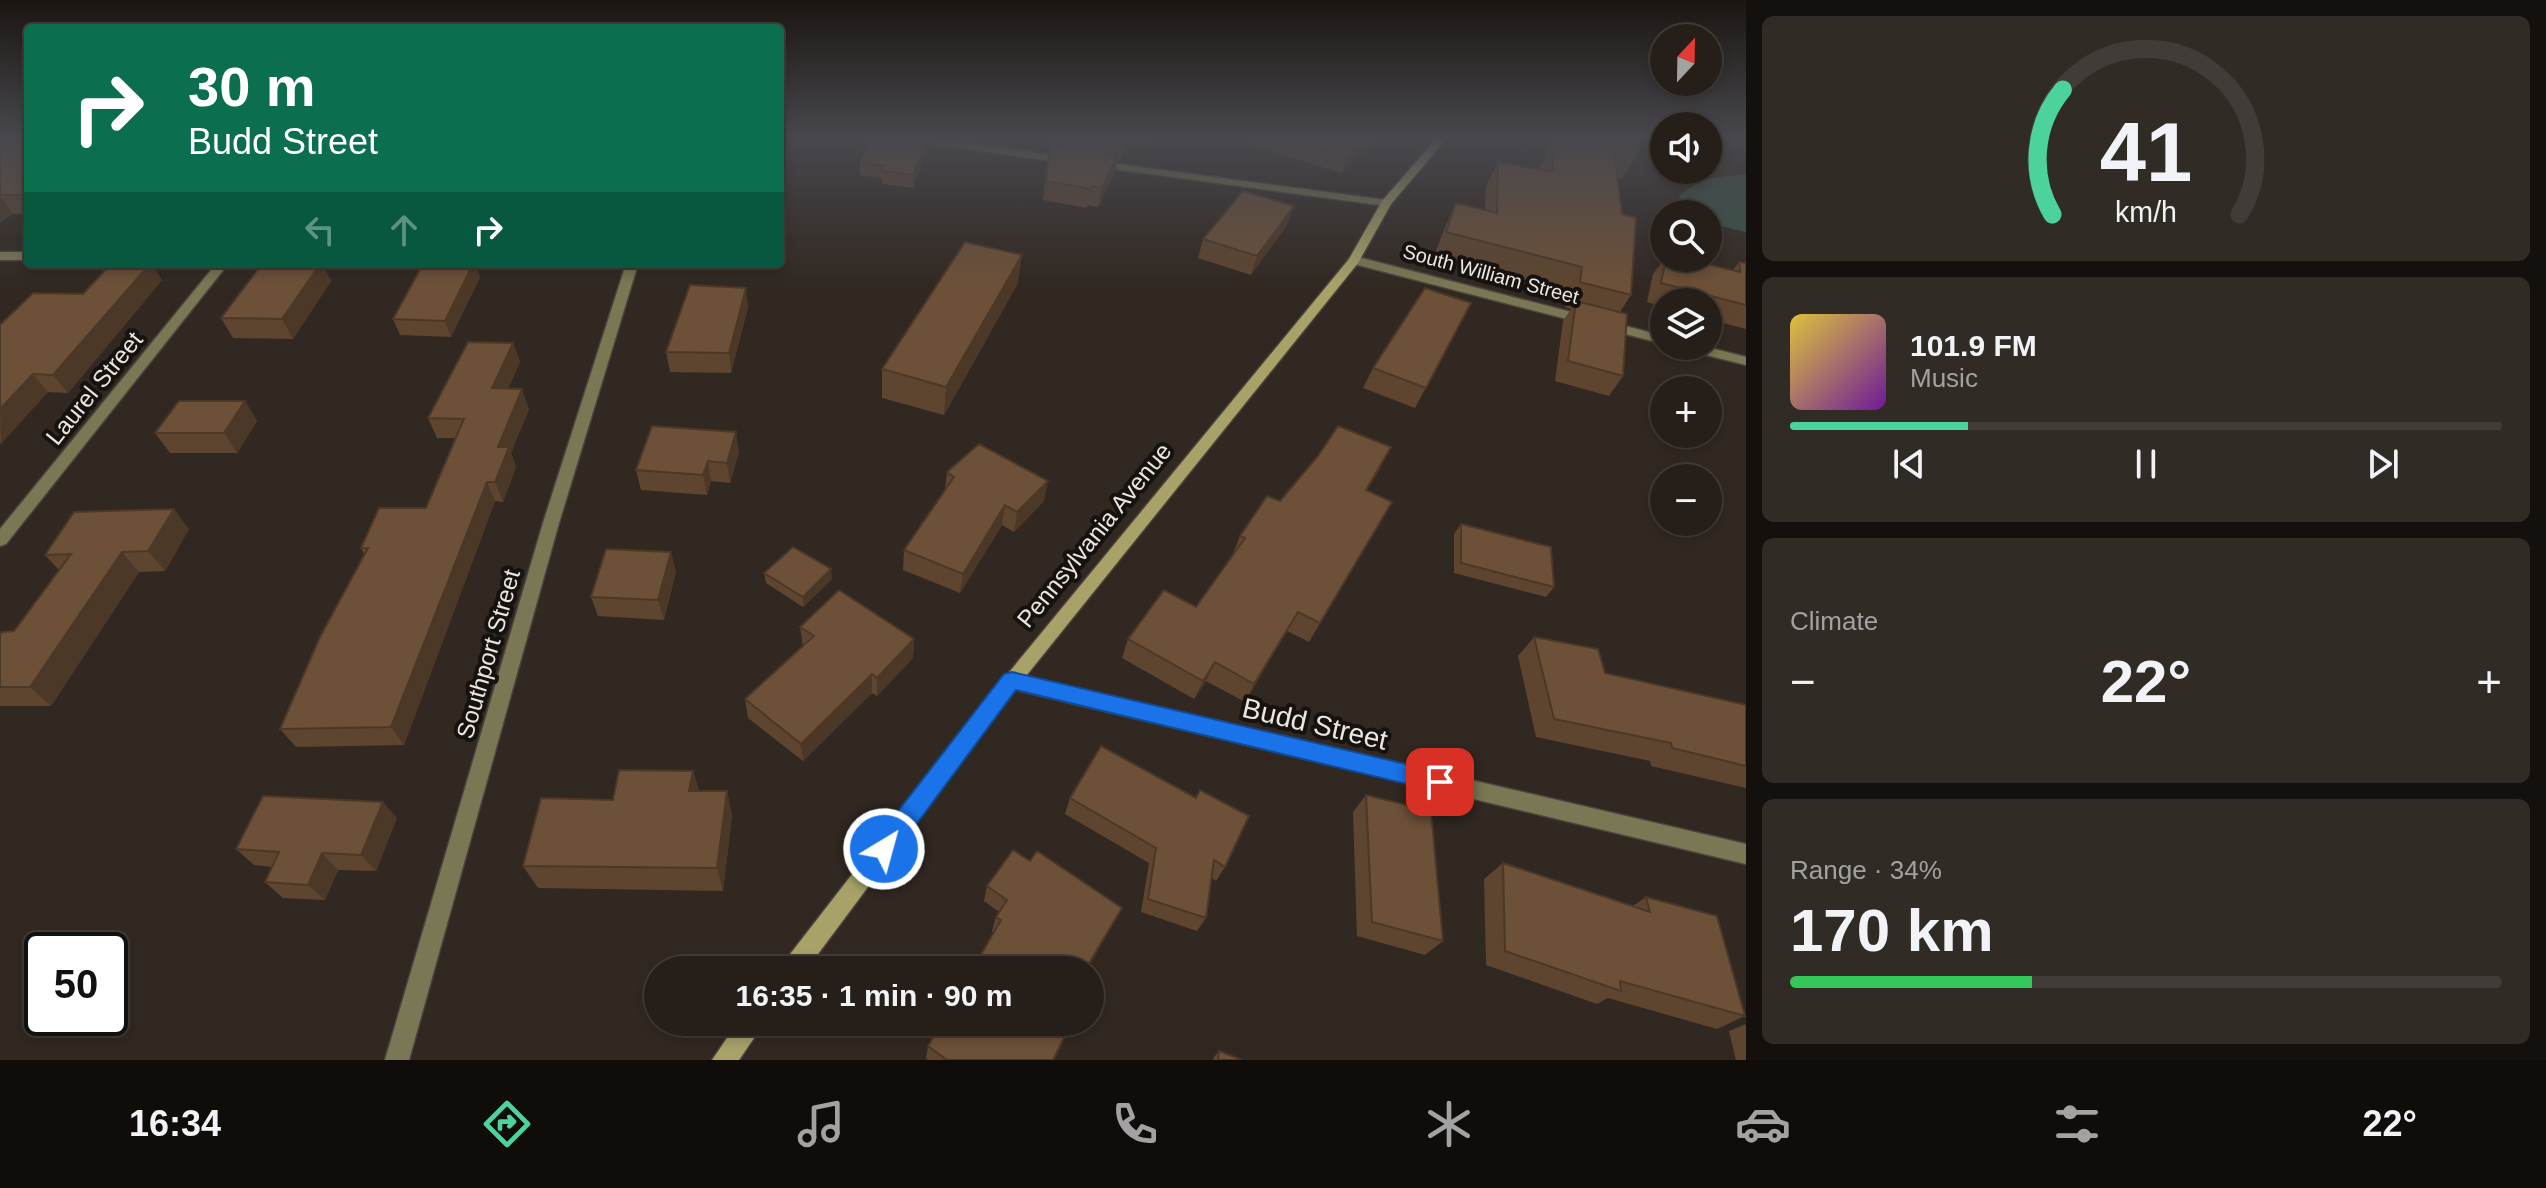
<!DOCTYPE html>
<meta charset="utf-8">
<style>
:root{--surface:#251e19;--page:#312b26;--text:#f1f3f6;--muted:#a3a2a2;--line:#423c38;--accent:#4cd39b}
body{margin:0;font-family:Arial,sans-serif;background:var(--page);color:var(--text);height:100vh;display:flex;flex-direction:column;font-size:30px;white-space:nowrap}
*{box-sizing:border-box;margin:0}
p{font-size:26px;color:var(--muted)}
.icon{flex:none;width:44px;height:44px;fill:none;stroke:currentColor;stroke-width:2;stroke-linecap:round;stroke-linejoin:round}
.map{position:relative;flex:1;overflow:hidden}
.side{display:flex;flex-direction:column;gap:16px;padding:16px;background:#14100e;width:800px}
.side>*{flex:none}
.guide{position:absolute;left:24px;top:24px;width:760px;height:244px;border-radius:8px;box-shadow:0 4px 12px #0003,0 0 0 2px var(--line);background:#0b6e4f;color:#fff;overflow:hidden}
.needle{width:52px;rotate:22deg}
.tools{position:absolute;left:1650px;top:24px;display:grid;gap:16px}
.tools a{display:grid;place-items:center;width:72px;height:72px;border-radius:50%;background:var(--surface);box-shadow:0 4px 12px #0003,0 0 0 2px var(--line);font-size:40px}
.speed{position:absolute;left:24px;top:932px;display:flex;gap:16px;font-size:40px;font-weight:700;text-align:center}
.speed>*{display:grid;place-content:center;width:104px;height:104px;border-radius:50%;background:var(--surface);box-shadow:0 4px 12px #0003,0 0 0 2px var(--line);line-height:1}
.speed .limit{border:4px solid #111;border-radius:12px;background:#fff;color:#111}
.pin{position:absolute;display:grid;place-items:center;width:68px;height:68px;color:#fff;margin:-34px;border-radius:16px;box-shadow:0 4px 12px #0006}
.me{position:absolute;width:88px;margin:-44px;rotate:37deg;stroke-linejoin:round;filter:drop-shadow(0 0 6px #0008)}
.turn{display:flex;align-items:center;gap:28px;height:168px;padding:0 32px;font-size:36px}
.turn .icon{width:104px;height:104px;stroke-width:2.5}
.turn b{display:block;font-size:56px;line-height:68px}
.lanes{display:flex;align-items:center;height:76px;padding:0 32px;background:#0003;justify-content:center;gap:40px;direction:ltr}
.lanes .off{opacity:.35}
.big{font-size:60px;font-weight:700;line-height:1.1}
.side .card{flex:1;display:flex;flex-direction:column;justify-content:center;gap:12px;min-width:0;padding:0 28px;border-radius:12px;background:var(--page)}
.side .dial{align-items:center;gap:0}
.dial svg{height:208px;overflow:visible;fill:none;stroke:var(--line);stroke-width:7;stroke-linecap:round;text-anchor:middle}
.dial text{fill:var(--text);stroke:none}
.song{display:flex;align-items:center;gap:24px}
.cover{width:96px;height:96px;border-radius:12px;background:linear-gradient(135deg,hsl(50 70% 55%),hsl(280 70% 35%))}
.played{height:8px;border-radius:4px;background:linear-gradient(90deg,var(--accent) 25%,var(--line) 25%)}
.keys{display:flex;justify-content:space-around;direction:ltr}
.heat{display:flex;justify-content:space-between;align-items:center;font-size:44px;direction:ltr}
.charge{height:12px;border-radius:6px;background:linear-gradient(90deg,#34c759 34%,var(--line) 0)}
.trip{position:absolute;left:644px;top:956px;width:460px;height:80px;border-radius:40px;background:var(--surface);box-shadow:0 4px 12px #0003,0 0 0 2px var(--line);font-weight:700;line-height:80px;text-align:center}
.dock{display:flex;height:128px;justify-content:space-around;align-items:center;background:#0f0c0a;color:var(--muted)}
.dock .icon{width:56px;height:56px}
.dock .selected{color:var(--accent)}
.dock b{font-size:36px;color:var(--text)}
main{display:flex;flex:1;min-height:0}
.map>svg:first-child{display:block}
</style>
<main>
<div class="map">
<svg width="1746" height="1060" viewBox="0 0 1746 1060">
<rect width="100%" height="100%" fill="#312821"/>
<polygon fill="#385446" points="1746,174 1746,232 1708,223 1708,214 1689,214 1679,196 1703,179"/>
<g fill="none" stroke-linecap="round" stroke-linejoin="round">
<g stroke="#4b433c" stroke-width="3">
<g id="minor">
<polygon points="902,138 928,138 1068,157 1073,160 1068,163 907,141"/>
<polygon points="1095,161 1386,200 1392,203 1386,206 1091,166 1090,164"/>
<rect x="0" y="252" width="28" height="8"/>
<polygon points="1354,256 1664,336 1664,344 1350,263 1348,260"/>
<polygon points="216,264 228,264 6,544 0,546 0,529"/>
<polygon points="626,264 638,264 559,523 409,1060 385,1060 543,523"/>
<polygon points="1680,346 1703,346 1746,357 1746,365 1682,349"/>
<polygon points="1012,673 1746,844 1746,864 1012,689 1006,686 1003,681 1006,676"/>
</g>
</g>
<g stroke="#4b433c" stroke-width="3">
<g id="secondary">
<polygon points="1437,138 1447,138 1391,204 1358,263 1018,686 806,970 781,970 784,962 1006,676 1349,259 1382,201"/>
<polygon points="738,1022 765,1022 739,1060 712,1060"/>
</g>
</g>
<use href="#minor" fill="#7a7754" fill-rule="evenodd"/>
<use href="#secondary" fill="#a8a269" fill-rule="evenodd"/>
</g>
<g fill="#5e4530">
<polygon points="0,138 28,138 28,214 13,214 0,222 0,143 5,139 0,139"/>
<polygon points="1051,138 1152,138 1150,146 1128,144 1120,161 1117,161 1115,172 1098,207 1088,205 1087,208 1043,200"/>
<polygon points="1249,138 1374,138 1341,173 1250,145"/>
<polygon points="1555,138 1636,138 1636,156 1622,179 1617,178 1631,295 1620,312 1623,376 1609,396 1555,381 1563,321 1571,309 1565,307 1567,291 1434,256 1445,227 1456,203 1485,210 1486,186 1498,162 1539,169"/>
<polygon points="929,147 913,188 882,184 882,178 860,175 860,162"/>
<polygon points="1287,225 1251,275 1198,258 1203,239"/>
<polygon points="1665,258 1680,258 1733,270 1739,262 1746,263 1746,329 1708,319 1708,302 1664,302 1664,307 1647,302 1653,274"/>
<polygon points="262,264 322,264 331,281 293,339 233,338 221,318"/>
<polygon points="423,264 475,264 480,277 451,337 400,335 393,319"/>
<polygon points="162,280 68,393 48,392 0,444 0,325 83,294"/>
<polygon points="1018,283 944,415 882,398 882,369"/>
<polygon points="1471,303 1415,408 1363,388 1373,368"/>
<polygon points="748,307 731,373 670,372 666,352"/>
<polygon points="513,343 520,362 508,388 529,409 511,453 516,467 503,502 495,501 404,745 296,747 280,729 364,554 361,548 426,508 456,438 437,438 428,418"/>
<polygon points="245,401 257,421 237,453 170,453 155,433"/>
<polygon points="739,452 730,483 711,481 707,495 641,490 636,470"/>
<polygon points="1381,467 1367,490 1392,502 1309,642 1287,631 1245,702 1206,681 1194,699 1122,658 1128,639 1196,607 1232,556 1240,536 1280,501"/>
<polygon points="947,472 1044,501 1014,532 1002,525 960,593 903,570 904,550 945,489"/>
<polygon points="1461,524 1554,587 1546,597 1454,573 1454,534"/>
<polygon points="189,529 165,571 139,572 51,706 0,706 0,634 14,631 59,570 45,555"/>
<polygon points="676,572 664,620 598,616 591,597"/>
<polygon points="764,573 832,579 803,607 766,583"/>
<polygon points="800,627 914,639 913,658 877,696 872,693 803,761 748,718 745,699 803,647"/>
<polygon points="1534,637 1605,673 1746,705 1746,788 1651,766 1650,761 1536,737 1518,656"/>
<polygon points="1101,746 1225,867 1216,881 1212,878 1206,918 1197,931 1141,912 1149,863 1065,814 1070,798"/>
<polygon points="693,771 699,791 727,791 732,816 723,891 538,888 523,866 613,800"/>
<polygon points="1366,795 1443,941 1425,955 1357,936 1353,812"/>
<polygon points="397,818 376,871 338,870 325,900 283,898 265,882 273,867 254,865 236,849"/>
<polygon points="1503,863 1633,906 1646,897 1745,1016 1717,1029 1608,998 1597,1004 1486,965 1484,879"/>
<polygon points="987,886 1115,923 993,933 992,931 996,917 999,912 984,901"/>
<polygon points="1056,1022 1054,1026 1053,1060 928,1060 926,1058 928,1046"/>
<polygon points="1746,1024 1746,1060 1736,1060 1729,1031"/>
<polygon points="1219,1051 1242,1060 1213,1060 1214,1057"/>
</g>
<g fill="#4c3827">
<polygon points="780,138 795,138 780,153"/>
<polygon points="928,138 929,138 929,147 913,188 913,175"/>
<polygon points="1126,138 1130,138 1128,144 1120,161 1124,143"/>
<polygon points="1365,138 1374,138 1341,173 1347,157"/>
<polygon points="1118,154 1115,172 1098,207 1102,188"/>
<polygon points="783,171 784,189 780,202 780,179"/>
<polygon points="0,196 13,214 0,222"/>
<polygon points="1294,206 1287,225 1251,275 1257,256"/>
<polygon points="1022,255 1018,283 944,415 946,387"/>
<polygon points="150,264 152,264 162,280 68,393 53,375"/>
<polygon points="320,264 322,264 331,281 293,339 282,319"/>
<polygon points="473,264 475,264 480,277 451,337 445,321"/>
<polygon points="746,288 748,307 731,373 729,353"/>
<polygon points="513,343 520,362 500,408 492,388"/>
<polygon points="33,374 48,392 1,444 0,409"/>
<polygon points="522,389 529,409 511,453 516,467 503,502 495,482 498,447"/>
<polygon points="245,401 257,421 237,453 224,433"/>
<polygon points="736,432 739,452 730,483 727,463"/>
<polygon points="708,461 711,481 707,495 703,475"/>
<polygon points="1048,481 1044,501 1014,532 1017,512"/>
<polygon points="487,482 495,501 404,745 391,727"/>
<polygon points="1005,505 1002,525 960,593 963,574"/>
<polygon points="174,509 189,529 165,571 148,551"/>
<polygon points="122,552 139,572 51,706 30,687"/>
<polygon points="671,552 676,572 664,620 658,600"/>
<polygon points="831,569 832,579 803,607 803,597"/>
<polygon points="1298,612 1287,631 1245,702 1254,684"/>
<polygon points="914,639 913,658 877,696 877,678"/>
<polygon points="1215,662 1206,681 1194,699 1203,681"/>
<polygon points="872,674 872,693 803,761 801,744"/>
<polygon points="693,771 700,796 689,791"/>
<polygon points="727,791 732,816 723,891 717,868"/>
<polygon points="383,802 397,818 376,871 361,855"/>
<polygon points="322,853 338,870 325,900 308,885"/>
<polygon points="1122,908 1087,970 1085,970"/>
</g>
<g fill="#6d5038" stroke="#4c3827" stroke-width="2">
<polygon points="7,138 28,138 28,195 0,195 0,143"/>
<polygon points="870,138 928,138 913,175 882,171 884,166 860,162"/>
<polygon points="1087,138 1126,138 1124,143"/>
<polygon points="1285,138 1365,138 1347,157"/>
<polygon points="1559,138 1636,138 1636,156 1614,151 1622,214 1636,218 1631,295 1580,282 1582,267 1446,232 1456,203 1497,213 1498,162 1553,172 1552,146 1558,147"/>
<polygon points="1050,145 1118,154 1102,188 1092,186 1090,189 1046,181"/>
<polygon points="1243,191 1294,206 1257,256 1203,239"/>
<polygon points="965,242 1022,255 946,387 882,369"/>
<polygon points="1666,258 1680,258 1740,272 1739,262 1746,263 1746,305 1661,283"/>
<polygon points="111,264 150,264 53,375 33,374 0,409 0,325 33,293 83,294"/>
<polygon points="262,264 320,264 282,319 221,318"/>
<polygon points="423,264 473,264 445,321 393,319"/>
<polygon points="690,285 746,288 729,353 666,352"/>
<polygon points="1425,288 1471,303 1426,388 1373,368"/>
<polygon points="1576,301 1627,314 1623,376 1568,361"/>
<polygon points="468,342 513,343 492,388 522,389 498,447 509,447 495,482 487,482 391,727 280,729 320,637 368,548 361,548 379,508 426,508 464,419 428,418"/>
<polygon points="179,401 245,401 224,433 155,433"/>
<polygon points="652,426 736,432 727,463 708,461 703,475 636,470"/>
<polygon points="1338,426 1391,447 1366,490 1392,502 1320,623 1298,612 1254,684 1215,662 1203,681 1128,639 1164,590 1196,607 1245,538 1240,536 1267,496 1280,501 1318,456"/>
<polygon points="979,444 1048,481 1017,512 1005,505 963,574 904,550 954,477 947,472"/>
<polygon points="174,509 148,551 122,552 30,687 0,687 0,634 2,632 14,631 71,554 45,555 74,512"/>
<polygon points="1461,524 1551,547 1554,587 1461,563"/>
<polygon points="793,547 831,569 803,597 764,573"/>
<polygon points="606,549 671,552 658,600 591,597"/>
<polygon points="839,590 914,639 877,678 872,674 801,744 745,699 814,636 800,627"/>
<polygon points="1534,637 1598,649 1605,673 1746,705 1746,766 1672,748 1671,743 1554,719"/>
<polygon points="1101,746 1196,798 1200,790 1249,816 1225,867 1214,860 1206,918 1148,899 1156,848 1070,798"/>
<polygon points="619,770 693,771 689,791 727,791 717,868 523,866 541,798 613,800"/>
<polygon points="1366,795 1431,811 1443,941 1372,922"/>
<polygon points="263,796 383,802 361,855 322,853 308,885 265,882 279,852 236,849"/>
<polygon points="1013,850 1030,861 1037,851 1122,908 1085,970 972,970 1001,920 996,917 1007,900 987,886"/>
<polygon points="1503,863 1650,912 1646,897 1717,916 1745,1016 1620,981 1621,991 1505,951"/>
<polygon points="942,1022 1055,1022 1053,1025 1066,1034 1053,1060 947,1060 928,1046"/>
<polygon points="1219,1051 1242,1060 1218,1060"/>
</g>
<linearGradient id="sky" x2="0" y2="1"><stop stop-color="#1b1612"/><stop offset="0.48" stop-color="#48484e"/><stop offset="1" stop-color="#48484e" stop-opacity="0"/></linearGradient>
<rect width="1746" height="286" fill="url(#sky)"/>
<polygon fill="#1a73e8" stroke="#114b97" stroke-width="2" points="1012,672 1440,772 1448,775 1451,782 1448,789 1440,792 1016,690 892,857 884,861 875,857 872,849 875,841 1004,674"/>
<g text-anchor="middle" dominant-baseline="central" stroke-width="8" stroke-linejoin="round" paint-order="stroke">
<g font-size="20" fill="#ece6e1" stroke="#16120f">
<text transform="translate(1491 274) rotate(15)">South William Street</text>
</g>
<g font-size="24" fill="#ece6e1" stroke="#16120f">
<text transform="translate(94 388) rotate(-51)">Laurel Street</text>
<text transform="translate(1094 535) rotate(-51)">Pennsylvania Avenue</text>
<text transform="translate(488 654) rotate(-74)">Southport Street</text>
</g>
<g font-size="28" fill="#ece6e1" stroke="#16120f">
<text transform="translate(1315 724) rotate(13)">Budd Street</text>
</g>
</g>
</svg>
<div class="tools">
<a><svg class="needle" viewBox="-14 -14 28 28"><path d="M0-13l5 13h-10z" fill="#e53935"/><path d="M0 13l5-13h-10z" fill="#a3a2a2"/></svg></a>
<a><svg class="icon" aria-label="sound" viewBox="0 0 24 24"><path d="M4 9h4l5-4v14l-5-4H4zM17 9q2 3 0 6"/></svg></a>
<a><svg class="icon" aria-label="search" viewBox="0 0 24 24"><circle cx="10" cy="10" r="6"/><path d="M15 15l6 6"/></svg></a>
<a><svg class="icon" aria-label="layers" viewBox="0 0 24 24"><path d="M12 4l9 5-9 5-9-5zM3 14l9 5 9-5"/></svg></a>
<a>+</a>
<a>−</a>
</div>
<div class="speed"><div class="limit">50</div></div>
<div class="pin" style="left:1440px;top:782px;background:#d93025"><svg class="icon" aria-label="arrive" viewBox="0 0 24 24"><path d="M6 21V4h12l-3 4 3 4H6"/></svg></div>
<svg class="me" style="left:884px;top:849px" viewBox="-20 -20 40 40"><circle r="17" fill="#1a73e8" stroke="#fff" stroke-width="3"/><path d="M0-11L8 9 0 5-8 9z" fill="#fff"/></svg>
<div class="trip">16:35 · 1 min · 90 m</div>
<div class="guide">
<div class="turn"><svg class="icon" aria-label="right" viewBox="0 0 24 24"><path d="M7 20v-9h11M14 6l5 5-5 5"/></svg><div><b>30 m</b>Budd Street</div></div>
<div class="lanes"><svg class="icon off" aria-label="left" viewBox="0 0 24 24"><path d="M17 20v-9H6M10 6l-5 5 5 5"/></svg><svg class="icon off" aria-label="ahead" viewBox="0 0 24 24"><path d="M12 20V5M6 11l6-6 6 6"/></svg><svg class="icon" aria-label="right" viewBox="0 0 24 24"><path d="M7 20v-9h11M14 6l5 5-5 5"/></svg></div>
</div>
</div>
<section class="side">
<div class="card dial"><svg viewBox="0 0 100 80">
<path d="M14 69A42 42 0 1 1 86 69"/>
<path d="M14 69A42 42 0 0 1 18 21" stroke="#4cd39b"/>
<text x="50" y="56" font-size="32" font-weight="700">41</text>
<text x="50" y="72" font-size="11">km/h</text>
</svg></div>
<div class="card">
<div class="song"><i class="cover"></i><div><b>101.9 FM</b><p>Music</p></div></div>
<div class="played"></div>
<div class="keys"><svg class="icon" aria-label="previous" viewBox="0 0 24 24"><path d="M18 5L8 12l10 7zM5 5v14"/></svg><svg class="icon" aria-label="pause" viewBox="0 0 24 24"><path d="M8 5v14M16 5v14"/></svg><svg class="icon" aria-label="next" viewBox="0 0 24 24"><path d="M6 5l10 7-10 7zM19 5v14"/></svg></div>
</div>
<div class="card"><p>Climate</p>
<div class="heat"><a>−</a><b class="big">22°</b><a>+</a></div>
</div>
<div class="card"><p>Range · 34%</p><b class="big">170 km</b><div class="charge"></div></div>
</section>
</main>
<nav class="dock">
<b>16:34</b>
<svg class="icon selected" aria-label="directions" viewBox="0 0 24 24"><path d="M12 3l9 9-9 9-9-9zM9 14v-3h6M13 9l2 2-2 2"/></svg>
<svg class="icon" aria-label="music" viewBox="0 0 24 24"><path d="M9 18V5l10-2v13"/><circle cx="6" cy="18" r="3"/><circle cx="16" cy="16" r="3"/></svg>
<svg class="icon" aria-label="phone" viewBox="0 0 24 24"><path d="M5 4h4l2 5-3 2q2 4 5 5l2-3 5 2v4C11 20 4 13 5 4z"/></svg>
<svg class="icon" aria-label="climate" viewBox="0 0 24 24"><path d="M12 3v18M4 7l16 10M4 17L20 7"/></svg>
<svg class="icon" aria-label="car" viewBox="0 0 24 24"><path d="M5 17H2v-5l4-1 3-4h7l3 4 3 1v5h-3M9 17h6M6 11h13"/><circle cx="7" cy="17" r="2"/><circle cx="17" cy="17" r="2"/></svg>
<svg class="icon" aria-label="filters" viewBox="0 0 24 24"><path d="M4 7h16M4 17h16"/><circle cx="9" cy="7" r="2"/><circle cx="15" cy="17" r="2"/></svg>
<b>22°</b>
</nav>
